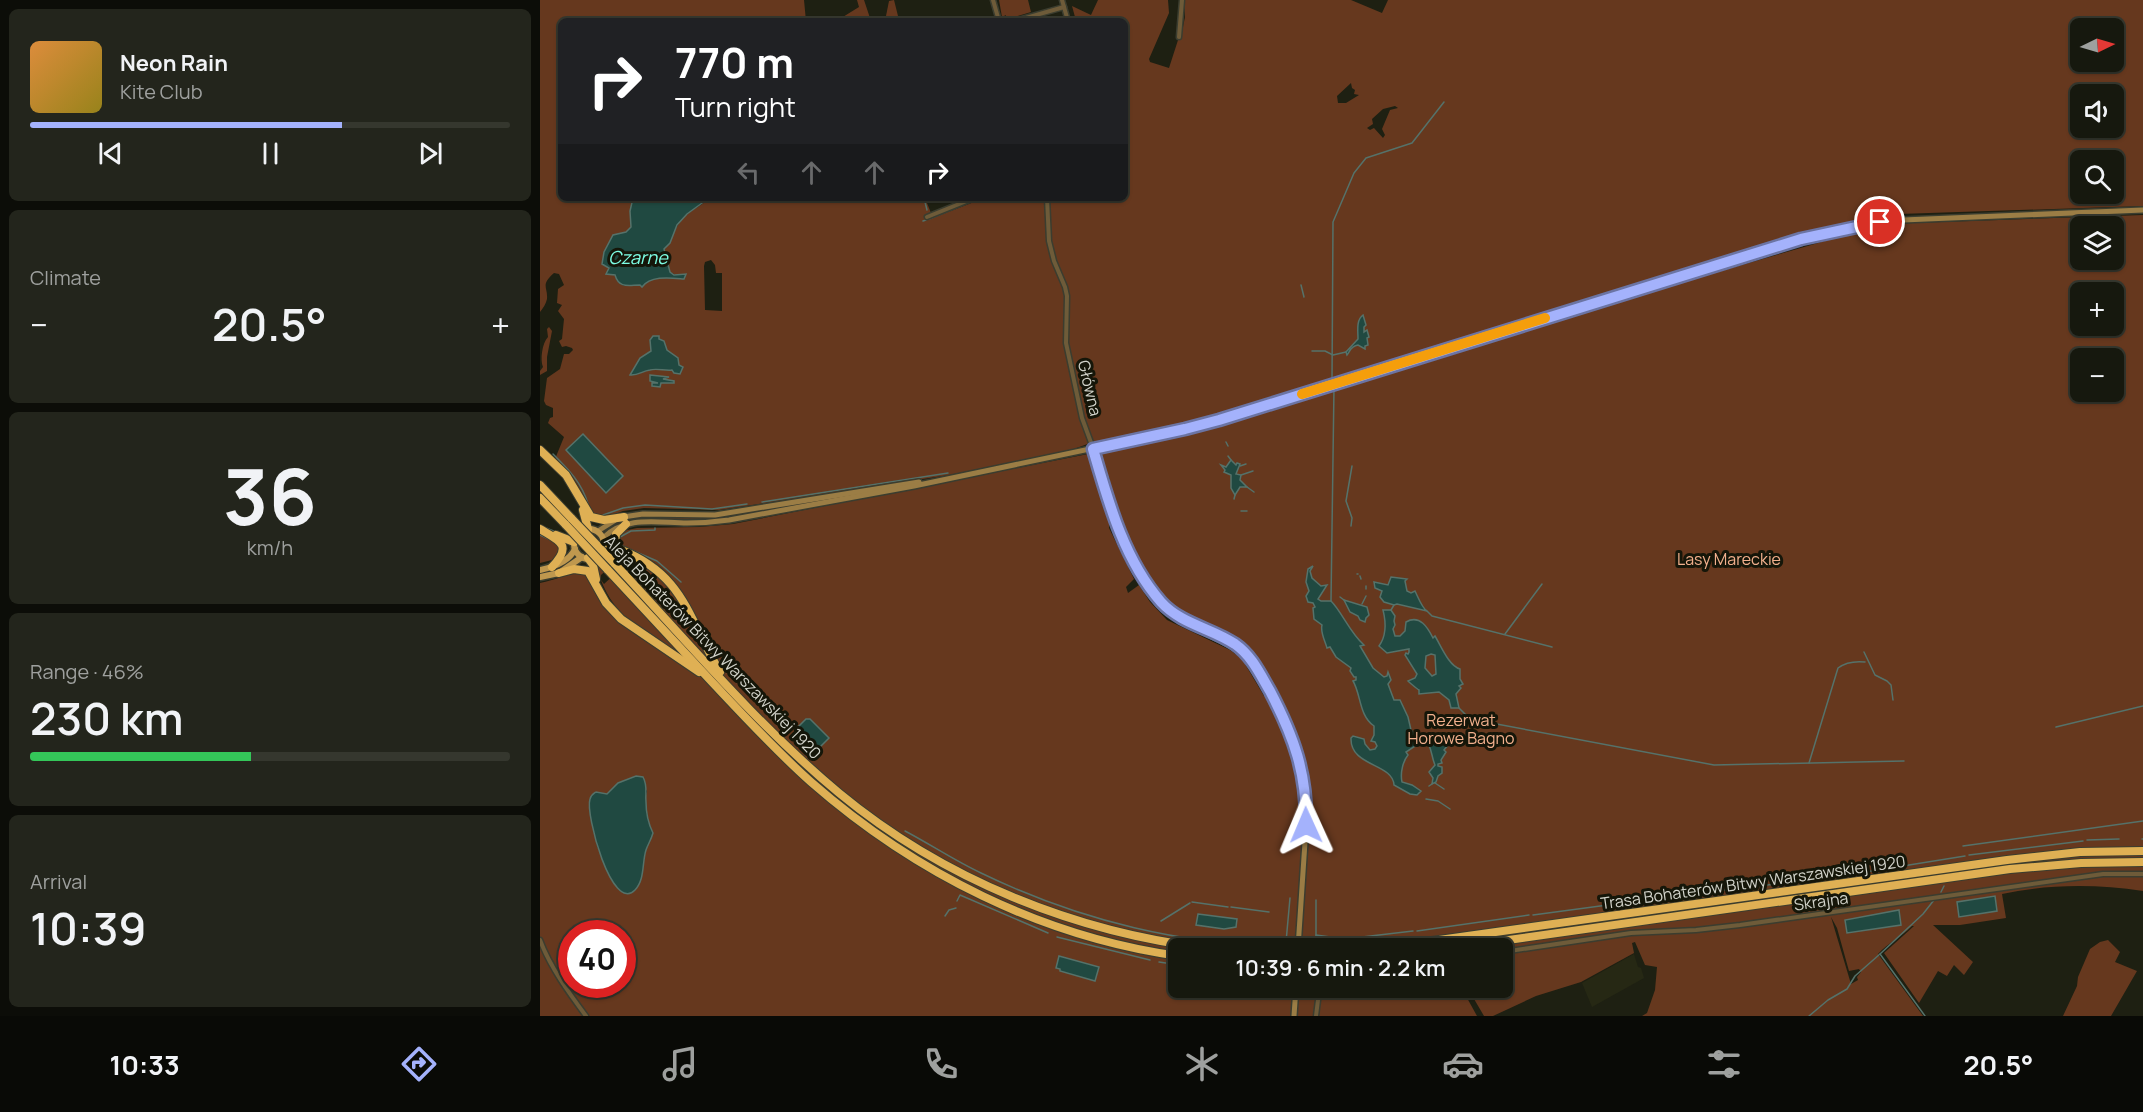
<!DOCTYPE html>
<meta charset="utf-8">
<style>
:root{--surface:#16180e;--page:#23251c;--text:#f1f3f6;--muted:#9ea09e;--line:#35372e;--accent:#a4b2fc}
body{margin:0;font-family:Manrope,sans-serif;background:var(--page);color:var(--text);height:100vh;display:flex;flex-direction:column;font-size:22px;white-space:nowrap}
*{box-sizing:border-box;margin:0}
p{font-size:20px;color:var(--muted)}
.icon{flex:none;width:33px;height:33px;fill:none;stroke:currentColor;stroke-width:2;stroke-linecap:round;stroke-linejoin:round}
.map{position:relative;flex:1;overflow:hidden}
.sheet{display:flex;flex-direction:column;gap:9px;padding:9px;background:#0c0d08;width:540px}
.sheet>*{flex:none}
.top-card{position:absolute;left:18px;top:18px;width:570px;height:183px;border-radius:9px;box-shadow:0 2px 4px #0004,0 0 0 2px var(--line);background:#202124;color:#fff;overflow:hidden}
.needle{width:39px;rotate:85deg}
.tools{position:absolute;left:1530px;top:18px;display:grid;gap:12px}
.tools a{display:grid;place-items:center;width:54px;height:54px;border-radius:9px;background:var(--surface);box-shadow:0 2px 4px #0004,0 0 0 2px var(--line);font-size:30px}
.speed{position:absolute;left:18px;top:920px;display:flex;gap:12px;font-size:30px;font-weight:700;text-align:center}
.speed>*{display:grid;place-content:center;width:78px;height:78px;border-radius:50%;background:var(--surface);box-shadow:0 2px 4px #0004,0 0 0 2px var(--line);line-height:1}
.speed .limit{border:9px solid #d22;background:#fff;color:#111}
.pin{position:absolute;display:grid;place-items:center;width:51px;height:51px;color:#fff;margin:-26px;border:3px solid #fff;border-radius:50%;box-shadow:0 2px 6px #0007}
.me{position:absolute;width:66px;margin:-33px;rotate:359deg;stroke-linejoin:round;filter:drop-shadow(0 0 4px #0008)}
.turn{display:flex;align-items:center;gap:21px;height:126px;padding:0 18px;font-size:27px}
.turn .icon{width:78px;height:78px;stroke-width:2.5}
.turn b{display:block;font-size:42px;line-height:51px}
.lanes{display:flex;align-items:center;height:57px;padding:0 18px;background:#0003;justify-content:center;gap:30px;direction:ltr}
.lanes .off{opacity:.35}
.big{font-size:45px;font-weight:600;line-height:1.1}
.sheet .card{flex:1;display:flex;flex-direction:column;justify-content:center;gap:9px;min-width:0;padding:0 21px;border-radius:9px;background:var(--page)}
.sheet .dial{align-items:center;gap:0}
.dial b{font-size:78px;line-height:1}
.song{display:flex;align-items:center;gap:18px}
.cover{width:72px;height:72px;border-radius:9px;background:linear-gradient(135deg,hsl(30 70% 55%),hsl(50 70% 35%))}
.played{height:6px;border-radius:3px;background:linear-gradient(90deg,var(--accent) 65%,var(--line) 65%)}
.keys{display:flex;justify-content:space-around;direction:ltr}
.heat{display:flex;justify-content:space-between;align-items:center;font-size:33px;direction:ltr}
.charge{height:9px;border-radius:4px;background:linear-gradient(90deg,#34c759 46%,var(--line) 0)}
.trip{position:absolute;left:628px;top:938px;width:345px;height:60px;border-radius:9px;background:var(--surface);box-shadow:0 2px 4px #0004,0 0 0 2px var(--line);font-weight:600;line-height:60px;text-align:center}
.menu{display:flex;height:96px;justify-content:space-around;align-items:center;background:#090a06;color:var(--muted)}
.menu .icon{width:42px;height:42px}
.menu .current{color:var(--accent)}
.menu b{font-size:27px;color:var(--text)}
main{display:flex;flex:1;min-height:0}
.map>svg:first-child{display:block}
</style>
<main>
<section class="sheet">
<div class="card">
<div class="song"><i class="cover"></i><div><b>Neon Rain</b><p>Kite Club</p></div></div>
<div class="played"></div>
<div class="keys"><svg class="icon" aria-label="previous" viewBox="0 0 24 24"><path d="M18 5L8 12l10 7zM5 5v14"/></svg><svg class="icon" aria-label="pause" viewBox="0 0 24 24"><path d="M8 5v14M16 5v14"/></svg><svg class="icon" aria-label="next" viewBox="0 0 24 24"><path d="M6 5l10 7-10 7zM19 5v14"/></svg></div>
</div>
<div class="card"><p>Climate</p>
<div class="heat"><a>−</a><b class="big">20.5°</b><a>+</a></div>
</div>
<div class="card dial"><b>36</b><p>km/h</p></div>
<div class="card"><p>Range · 46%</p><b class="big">230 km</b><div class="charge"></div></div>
<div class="card"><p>Arrival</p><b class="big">10:39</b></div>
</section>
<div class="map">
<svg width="1603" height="1016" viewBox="0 0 1603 1016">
<rect width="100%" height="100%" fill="#1e2012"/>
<polygon fill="#262814" points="1094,954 1098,967 1101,968 1104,978 1052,1007 1042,983"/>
<g fill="#66381e" fill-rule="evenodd">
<path d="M0 0H264L266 21H21V198H106L70 273 75 276C80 295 103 282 116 278 121 277 138 279 144 279L130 272 124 250C133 238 136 222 149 213 155 208 163 205 169 198H385L393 218 444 198H585V21H531V19L535 17 532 6 551 15 558 0H628L629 13 609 59 610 62 629 68 639 37H641L645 17 644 0H811L842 13 848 0H1603V206L1359 214 1319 220 1280 228 847 361 833 366 832 370 675 419 635 429 561 444 553 442 531 450 409 475 179 510 104 508 83 511 64 518 55 516 34 480 15 459 24 437 8 423 10 418 13 417V408L6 405 4 401 7 378 20 369 24 354H29L33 350 32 348 26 346 22 347 19 341 22 339 24 319 18 311 22 305 17 303 18 289 24 285 19 274 14 273C0 285 8 287 7 299 6 304 3 308 0 312ZM1540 28H1574V62H1540ZM811 83 812 88 815 90 814 94 819 95 806 103H798L797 96ZM1540 94H1574V128H1540ZM855 106 858 108 850 110 842 129 845 135 843 138 834 128 830 130 827 128 833 124 832 119 843 109ZM1540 160H1574V194H1540ZM171 260 175 265 176 273H182V311L165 310 164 266 165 262Z"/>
<polygon points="317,0 324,0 331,21 292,21 298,20 319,7"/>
<polygon points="354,0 359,20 348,21 346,16 349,1"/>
<polygon points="459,0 488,0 491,12 465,20 466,15 462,17"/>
<path d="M1603 215V891C1556 884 1509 884 1462 894L1466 918 1420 925H1393L1433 962 1424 975 1414 965 1407 976 1398 971 1379 1003 1344 953 1374 926H1372C1361 937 1348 943 1338 954L1383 1016H1102L1107 1013 1115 990 1117 967 1105 965 1095 942 1092 943 1094 953 1041 982 996 996 953 1016H944L927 987H963V948H639V987H921L937 1016H0V583C16 580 29 572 45 573L80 622 131 653C93 624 67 611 55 561L62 557 66 551C105 562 116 572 145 599 136 580 121 564 101 555 94 552 85 551 79 545L77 537 83 531 97 528 159 527 193 524 548 454 551 456V465L569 522V528L594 579 586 587 588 593 599 585 610 602 627 620 690 650 702 659 724 696 732 692C724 678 718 661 705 650 682 629 648 626 626 603 596 573 580 524 566 485 579 522 602 585 634 609 649 620 666 626 683 634 709 646 721 667 733 691H735C728 677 722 663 712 651 690 628 654 624 630 603 599 575 581 520 567 481L570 480 569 477 563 475 557 456 559 451 643 433 649 434 1029 315 1344 224ZM1540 226H1574V260H1540ZM1540 292H1574V326H1540ZM1540 358H1574V392H1540ZM80 558H85L89 561 64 584 61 580V575ZM96 776 107 791 105 800 109 824 113 833 105 852 103 868 72 881 57 846 51 797 56 792 67 794 78 783ZM1291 917 1297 928 1309 971 1319 969 1321 972 1317 977 1318 980 1311 984ZM32 933H82V984H32Z"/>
<path d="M9 327 12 331 7 357V371L0 375V371L3 367C0 360 2 343 8 337L7 329Z"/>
<path d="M210 512C194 518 173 520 155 520 125 522 96 513 68 529L67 528C97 510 131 519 163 518 179 517 195 514 210 512Z"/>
<polygon points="0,534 15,540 20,547 16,559 0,563"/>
<polygon points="1568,940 1580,952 1575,962 1597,971 1571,1016 1523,1016 1537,986 1538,977 1550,949 1560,942"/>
</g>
<g fill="#204941" stroke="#55726a" stroke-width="1.5" fill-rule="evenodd">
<path d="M93 198H169L147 214 137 225 130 243 124 249 130 272 134 275 146 274 144 279C131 278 111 275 102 287L100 285C89 285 79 289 75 275L66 274 69 268 62 264 64 252 73 235 86 232 91 227 90 211Z"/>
<path d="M823 315 826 325 824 327V332L827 330 829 337 827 338 828 345 825 346V349L818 345C810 346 810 352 807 355L806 352 818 339C818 331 816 320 823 315Z"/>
<path d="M113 336H119V339L124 341 127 350 138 358 139 365 143 367 140 374 134 373 132 370C125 371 117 368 110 370 102 371 98 376 90 375L100 358 111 351 110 340Z"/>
<polygon points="110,375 129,377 123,379 134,381 134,383 121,383 120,387 112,386 112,383 118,383 110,381"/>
<polygon points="43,434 83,476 66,493 26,450"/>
<polygon points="691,460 696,465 697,463 700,464 696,474 701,475 700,480 707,487 700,487 695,495 691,488 691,475 684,472 685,470 681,465 686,467"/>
<path d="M773 566 770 571 772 578 781 586 787 585 778 599 781 601H791C802 612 810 633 824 645L820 646 833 668 844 677 847 676 848 672 851 680 848 684 854 700H860L868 717 871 730 883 741 866 752 868 755C863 761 860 773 862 782L872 785 881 791 877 795 870 794 854 785C853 763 810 767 811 738L813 736 824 739 825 744 830 750 835 749 837 746 835 742 831 741 834 735V726C819 716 821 694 813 681L816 680V677H814L810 671 811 668 796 657 790 647 787 648C785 641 780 632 782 625L774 619 773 608 775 607 773 603 768 602 766 596 769 591 766 582 768 569Z"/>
<path d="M851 577 867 579 865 581 867 591 871 593 875 591C878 597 882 608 887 611L857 604 854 605 844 602 840 597 842 591 835 588 834 582 848 585Z"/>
<polygon points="804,600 827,607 829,615 826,618 825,622 820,620 818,616 810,612"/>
<path d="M843 610H851L855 616 854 621 855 625 853 629 855 636H860L865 631 866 622C880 614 888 628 893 638L895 636C901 646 909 666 920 669V679L923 684 919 686 921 688 916 694 919 708H911L909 700 899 692 879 694V690C877 689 869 682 868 681L875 678 877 674 865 655 866 653 868 654 869 652V649L847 653 839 646C847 635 846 622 843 610ZM891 654 895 655 896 674 892 676 885 668 886 656Z"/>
<polygon points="266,719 270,719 289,738 279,748 257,728"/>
<path d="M896 738 897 741 908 745 904 750 906 752 901 760 902 763 898 764V766L902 767V773L898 776 896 782 892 784 893 778 889 772 895 765C891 756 892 747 886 741Z"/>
<path d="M96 776 103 777C108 786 105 792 106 802 106 813 108 823 113 833 111 840 108 844 106 850 102 862 105 880 95 890 72 914 45 814 50 799 51 795 53 794 56 792L67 794 78 783Z"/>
<polygon points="1455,896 1457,911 1419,917 1417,902"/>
<polygon points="1359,910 1361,925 1307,933 1305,920"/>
<polygon points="658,914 697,919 696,927 684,929 656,925"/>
<polygon points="519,956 559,967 555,981 520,971 520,969 516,968"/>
</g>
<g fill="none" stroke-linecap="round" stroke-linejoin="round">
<g stroke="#55726a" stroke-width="1.5">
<polyline points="384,198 387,210"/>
<polyline points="389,219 440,198"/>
<polyline points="383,221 386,220"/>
<polyline points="761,285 764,297"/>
<polyline points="772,351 785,351 793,355 806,352"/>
<polyline points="792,380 793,222 814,173 826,158 872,143 904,102"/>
<polyline points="686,442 688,446"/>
<path d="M13 454C29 470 42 483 48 504"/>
<polyline points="688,456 691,460"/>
<polyline points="700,466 706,464"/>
<polyline points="553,467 565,506 596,575"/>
<polyline points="701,475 713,471"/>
<polyline points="707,487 714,492"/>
<polyline points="694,499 695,495"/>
<polyline points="222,502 408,473"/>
<polyline points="701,511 707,511"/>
<polyline points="63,515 83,508 105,505 172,509 207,504"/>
<polyline points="811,526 812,518 806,501 812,466"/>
<polyline points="6,528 16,532"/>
<polyline points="0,535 11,540"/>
<polyline points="80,537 91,531 115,530 115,528"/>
<polyline points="79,543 82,546 117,561 141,582"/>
<polyline points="817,574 818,574"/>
<polyline points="820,576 821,579"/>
<path d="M603 587C615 604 629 618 647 627 665 637 685 643 701 656 712 666 719 682 727 695"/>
<polyline points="826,589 826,586"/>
<polyline points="800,597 804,600"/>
<polyline points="791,601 794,387"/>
<polyline points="822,604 826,596"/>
<polyline points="851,610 854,605"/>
<polyline points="887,611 892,616 1012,647"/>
<polyline points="965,634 1002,584"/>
<polyline points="1324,652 1335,675 1347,681 1351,685 1353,700"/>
<polyline points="919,708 930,719 1174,765 1364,761"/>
<polyline points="1516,727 1603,706"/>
<path d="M1269 763 1298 668C1306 662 1315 661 1325 662"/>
<polyline points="895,783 904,789"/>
<polyline points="889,786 892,784"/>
<polyline points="886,799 898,801 910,809"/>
<path d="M365 831C390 844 415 861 441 873 538 920 648 948 755 945"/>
<polyline points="1602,839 1603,839"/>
<polyline points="1547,840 1579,839"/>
<polyline points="1423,846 1603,821"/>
<polyline points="1429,855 1543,841"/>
<polyline points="1313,874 1425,856"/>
<polyline points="1213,887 1309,874"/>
<polyline points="1401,892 1404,886"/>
<polyline points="1109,899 1209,887"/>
<polyline points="417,901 420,895 508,933"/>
<polyline points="652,902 688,907"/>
<polyline points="691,907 729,912"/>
<polyline points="993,915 1105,900"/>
<polyline points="405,916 409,910 416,908"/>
<polyline points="621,921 650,903"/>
<polyline points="877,931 989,915"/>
<polyline points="776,935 776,900"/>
<polyline points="517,937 610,960"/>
<polyline points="746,942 750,898"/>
<polyline points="775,942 776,935 805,939 873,931"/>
<polyline points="760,945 771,945"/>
<polyline points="619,962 639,965"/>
<polyline points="1269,1016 1288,1000 1307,989 1315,976 1340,954"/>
<polyline points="1385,1016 1340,954 1383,914 1394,900"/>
</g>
<g stroke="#3b3d2f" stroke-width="7">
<g id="street">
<polyline points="453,0 459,21"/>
<polyline points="522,0 528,21"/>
<polyline points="475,21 524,7"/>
<polyline points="639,37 642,0"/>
<polyline points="507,198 509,241 514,261 525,287 527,296 526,343 542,418 553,448"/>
<polyline points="387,217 434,198"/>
<path d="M0 940C10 967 29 993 46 1016"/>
<polyline points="963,952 1091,933 1156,930 1200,925 1563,874 1603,874"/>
<polyline points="776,1016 778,1000 783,987"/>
</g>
</g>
<g stroke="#3b3d2f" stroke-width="8">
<g id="secondary">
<path d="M553 449C568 501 593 589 642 619 664 633 690 636 708 657 720 669 726 685 734 699 747 724 758 748 763 776 768 803 766 830 764 857 762 887 760 918 758 948"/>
<polyline points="83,517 103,514 175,515 379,482"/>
<polyline points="58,531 74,521"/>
<path d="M63 538C86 515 118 523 147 523 161 523 175 522 189 520L374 486 645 429 1261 239 1320 225 1363 220 1603 210"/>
<polyline points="754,1016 756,987"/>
</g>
</g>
<g stroke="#3b3d2f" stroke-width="9">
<g id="primary">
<circle cx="49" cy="544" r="15"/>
<path d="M0 570C14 567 29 562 35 549"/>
<polyline points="0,577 19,573 42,557"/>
</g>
</g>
<g stroke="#3b3d2f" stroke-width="10">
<g id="highway">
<polyline points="0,450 26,475 51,517 64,520 84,517"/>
<polyline points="0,485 32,519"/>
<polyline points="0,498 26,525"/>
<polyline points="43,510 48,529"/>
<path d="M86 524 76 534 75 545 79 549C145 575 147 617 180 672"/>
<path d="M0 529C20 541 33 545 12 567"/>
<polyline points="16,535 34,542"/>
<polyline points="64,547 82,553"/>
<polyline points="48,558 53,565 56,579"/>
<path d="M74 563C147 641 217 725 299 793 403 879 534 932 667 948"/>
<path d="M67 569C102 607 137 644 172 682 204 716 236 751 271 782 375 873 502 937 639 956"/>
<polyline points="19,573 34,569 48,571 66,603 81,619 159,672"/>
<polyline points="842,948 1467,860 1540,852 1603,851"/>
<polyline points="912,948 1470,869 1541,863 1603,862"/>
</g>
</g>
<use href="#street" stroke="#6e5b39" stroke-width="4"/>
<use href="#secondary" stroke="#9b7d45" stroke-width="5"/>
<use href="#primary" stroke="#bf984e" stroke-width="6"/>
<use href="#highway" stroke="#dfb054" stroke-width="8"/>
<g stroke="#3b3d2f" stroke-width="10" stroke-linecap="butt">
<g id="highway-bridge">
<polyline points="32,519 74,563"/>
<polyline points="26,525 67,569"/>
</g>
</g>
<use href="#highway-bridge" stroke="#dfb054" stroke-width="8"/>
</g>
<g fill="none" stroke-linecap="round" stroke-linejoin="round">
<g stroke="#6b74a4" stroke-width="15">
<path id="route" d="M766 825C767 773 754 737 730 691 720 674 712 656 695 644 671 628 641 624 621 602 584 560 568 501 553 449L645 429 679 420 1261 239 1340 222"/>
</g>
<use href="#route" stroke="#a4b2fc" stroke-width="10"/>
<polyline stroke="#f59e0b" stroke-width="10" points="762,394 1005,318"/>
</g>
<g text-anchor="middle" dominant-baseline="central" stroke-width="6" stroke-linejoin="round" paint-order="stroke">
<g font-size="16" fill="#d2d3ca" stroke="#151609">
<text transform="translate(550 388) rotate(77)">Główna</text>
<text transform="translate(173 647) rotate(46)">Aleja Bohaterów Bitwy Warszawskiej 1920</text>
<text transform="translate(1213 882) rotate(-8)">Trasa Bohaterów Bitwy Warszawskiej 1920</text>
<text transform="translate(1281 901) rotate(-8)">Skrajna</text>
</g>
<g font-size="16" fill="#f2b08d" stroke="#151609">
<text x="1189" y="559">Lasy Mareckie</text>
<text x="921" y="720">Rezerwat<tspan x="921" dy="18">Horowe Bagno</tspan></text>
</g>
<g font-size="18" font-style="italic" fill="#7dfee5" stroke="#151609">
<text x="98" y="257">Czarne</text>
</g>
</g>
</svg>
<div class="tools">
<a><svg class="needle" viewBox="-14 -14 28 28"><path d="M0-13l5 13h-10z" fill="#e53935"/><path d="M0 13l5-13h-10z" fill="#9ea09e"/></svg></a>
<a><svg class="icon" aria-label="sound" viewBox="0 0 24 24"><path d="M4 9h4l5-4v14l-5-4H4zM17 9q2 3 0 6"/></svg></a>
<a><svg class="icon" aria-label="search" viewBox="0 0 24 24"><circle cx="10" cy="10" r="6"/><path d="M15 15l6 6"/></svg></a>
<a><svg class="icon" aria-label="layers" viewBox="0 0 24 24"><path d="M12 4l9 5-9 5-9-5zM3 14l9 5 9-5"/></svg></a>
<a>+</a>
<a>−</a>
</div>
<div class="speed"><div class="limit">40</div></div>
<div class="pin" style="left:1340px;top:222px;background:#d93025"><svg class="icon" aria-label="arrive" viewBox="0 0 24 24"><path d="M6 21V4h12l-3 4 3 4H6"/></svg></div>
<svg class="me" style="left:766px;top:825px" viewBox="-20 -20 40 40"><path d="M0-17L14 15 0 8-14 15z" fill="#a4b2fc" stroke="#fff" stroke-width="4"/></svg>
<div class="trip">10:39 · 6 min · 2.2 km</div>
<div class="top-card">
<div class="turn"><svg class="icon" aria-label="right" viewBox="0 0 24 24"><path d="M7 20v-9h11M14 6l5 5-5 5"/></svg><div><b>770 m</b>Turn right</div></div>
<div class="lanes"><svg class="icon off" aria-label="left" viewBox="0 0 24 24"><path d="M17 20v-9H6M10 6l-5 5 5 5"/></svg><svg class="icon off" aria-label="ahead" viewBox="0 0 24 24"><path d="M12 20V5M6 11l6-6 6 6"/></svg><svg class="icon off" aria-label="ahead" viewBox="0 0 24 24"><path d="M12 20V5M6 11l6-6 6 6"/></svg><svg class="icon" aria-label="right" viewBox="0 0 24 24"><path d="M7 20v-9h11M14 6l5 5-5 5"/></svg></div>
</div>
</div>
</main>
<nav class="menu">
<b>10:33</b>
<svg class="icon current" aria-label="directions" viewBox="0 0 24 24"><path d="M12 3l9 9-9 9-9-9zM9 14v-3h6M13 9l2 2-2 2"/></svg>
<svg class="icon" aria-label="music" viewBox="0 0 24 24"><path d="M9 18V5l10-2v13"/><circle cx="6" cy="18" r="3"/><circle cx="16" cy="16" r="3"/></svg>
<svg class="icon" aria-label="phone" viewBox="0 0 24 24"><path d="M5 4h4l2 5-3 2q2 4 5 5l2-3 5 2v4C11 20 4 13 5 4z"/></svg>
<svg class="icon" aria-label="climate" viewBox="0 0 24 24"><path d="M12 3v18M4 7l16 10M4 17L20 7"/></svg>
<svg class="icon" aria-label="car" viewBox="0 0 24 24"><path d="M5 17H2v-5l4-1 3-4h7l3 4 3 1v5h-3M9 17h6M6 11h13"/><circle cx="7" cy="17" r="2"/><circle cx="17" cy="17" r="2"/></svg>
<svg class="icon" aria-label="filters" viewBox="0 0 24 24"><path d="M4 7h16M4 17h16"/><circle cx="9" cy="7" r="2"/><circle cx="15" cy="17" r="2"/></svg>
<b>20.5°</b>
</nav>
